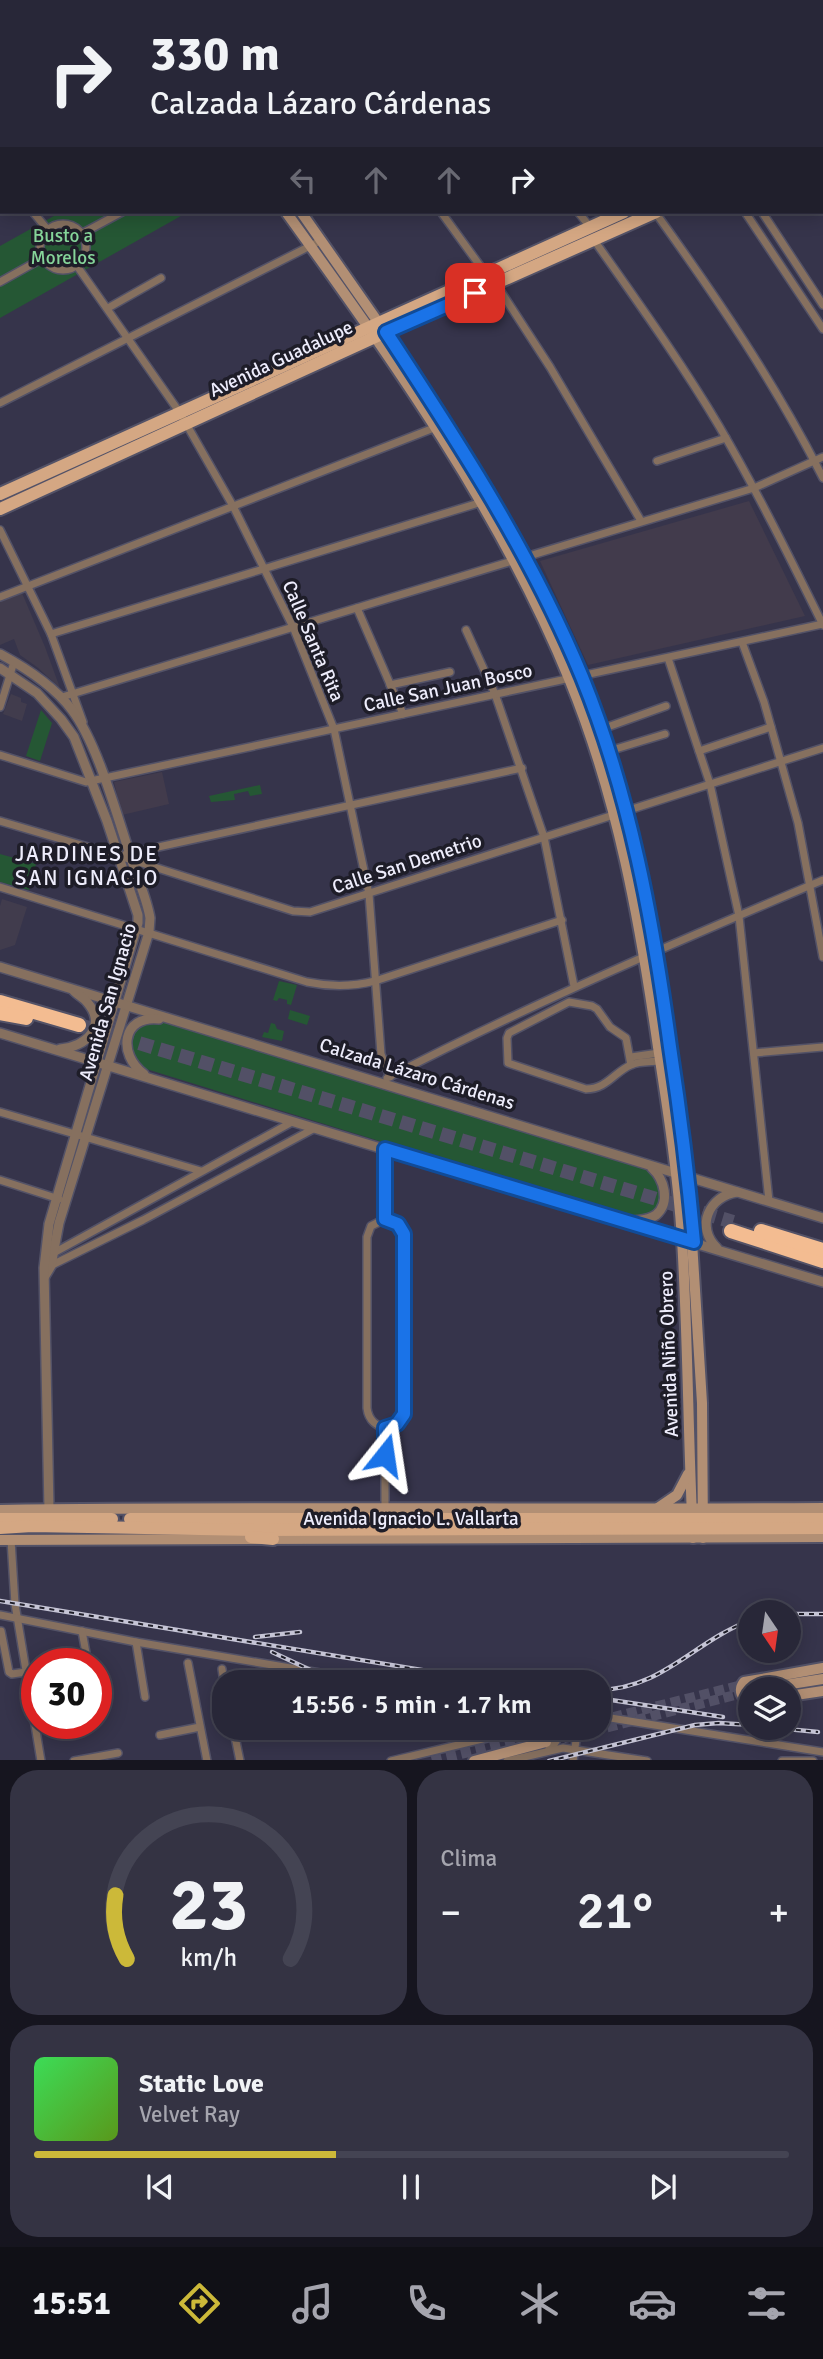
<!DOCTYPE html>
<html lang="es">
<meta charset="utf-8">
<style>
:root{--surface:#282738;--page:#343343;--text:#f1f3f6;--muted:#a5a5ae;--line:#444453;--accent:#ccb939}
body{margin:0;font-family:Signika,sans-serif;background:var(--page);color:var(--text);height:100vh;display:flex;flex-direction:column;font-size:26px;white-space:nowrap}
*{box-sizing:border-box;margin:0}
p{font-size:23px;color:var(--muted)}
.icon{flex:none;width:38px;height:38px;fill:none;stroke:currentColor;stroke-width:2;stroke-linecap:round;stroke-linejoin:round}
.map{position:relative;height:1760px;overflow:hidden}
.drawer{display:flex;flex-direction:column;gap:10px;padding:10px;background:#16151f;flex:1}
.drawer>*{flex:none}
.hud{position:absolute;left:0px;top:0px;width:824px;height:214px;box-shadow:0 4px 18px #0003,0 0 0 2px var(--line);background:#282738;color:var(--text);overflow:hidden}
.needle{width:46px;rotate:167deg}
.controls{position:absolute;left:738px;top:1600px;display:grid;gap:14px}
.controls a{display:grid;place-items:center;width:63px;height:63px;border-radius:50%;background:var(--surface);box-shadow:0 4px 18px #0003,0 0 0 2px var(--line);font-size:35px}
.speed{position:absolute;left:21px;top:1648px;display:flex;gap:14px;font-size:35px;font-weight:700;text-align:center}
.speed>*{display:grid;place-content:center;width:91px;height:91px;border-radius:50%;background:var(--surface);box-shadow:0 4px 18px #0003,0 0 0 2px var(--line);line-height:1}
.speed .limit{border:10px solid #d22;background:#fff;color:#111}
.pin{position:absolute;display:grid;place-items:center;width:60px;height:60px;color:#fff;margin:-30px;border-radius:14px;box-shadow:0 4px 10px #0006}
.me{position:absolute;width:77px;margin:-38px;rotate:15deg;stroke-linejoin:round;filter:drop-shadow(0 0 5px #0008)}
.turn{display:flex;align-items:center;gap:24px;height:147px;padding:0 35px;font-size:32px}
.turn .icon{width:91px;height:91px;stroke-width:2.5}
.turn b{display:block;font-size:49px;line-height:60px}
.lanes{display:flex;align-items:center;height:66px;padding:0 35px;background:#0003;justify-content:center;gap:35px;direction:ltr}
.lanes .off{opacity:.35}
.big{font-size:52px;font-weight:600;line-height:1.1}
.drawer .tile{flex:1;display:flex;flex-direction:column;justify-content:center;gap:10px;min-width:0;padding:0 24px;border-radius:28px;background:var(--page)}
.drawer .dial{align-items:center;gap:0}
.dial svg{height:182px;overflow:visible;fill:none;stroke:var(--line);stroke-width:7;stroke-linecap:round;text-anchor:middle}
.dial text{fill:var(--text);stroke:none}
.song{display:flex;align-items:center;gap:21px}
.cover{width:84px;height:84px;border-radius:10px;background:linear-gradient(135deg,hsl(130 70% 55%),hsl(90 70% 35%))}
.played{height:7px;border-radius:4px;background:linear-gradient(90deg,var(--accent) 40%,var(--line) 40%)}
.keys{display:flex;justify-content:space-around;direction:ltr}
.heat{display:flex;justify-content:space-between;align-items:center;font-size:38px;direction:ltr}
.drawer .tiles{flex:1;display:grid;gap:10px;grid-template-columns:1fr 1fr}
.tile:last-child{grid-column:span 2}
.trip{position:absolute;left:212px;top:1670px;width:399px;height:70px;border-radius:28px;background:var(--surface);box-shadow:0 4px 18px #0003,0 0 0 2px var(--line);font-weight:600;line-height:70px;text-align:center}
.menu{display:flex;height:112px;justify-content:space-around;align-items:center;background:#101016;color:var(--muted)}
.menu .icon{width:49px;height:49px}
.menu .on{color:var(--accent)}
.menu b{font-size:32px;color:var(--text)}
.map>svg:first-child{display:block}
</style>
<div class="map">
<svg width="823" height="1761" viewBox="0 0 823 1761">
<rect width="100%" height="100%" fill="#36344b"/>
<g fill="#413c4d">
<polygon points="22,593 45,647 60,688 37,667 20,655 14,639 0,645 0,602"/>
<polygon points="11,694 21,698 21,702 27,704 22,721 3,714"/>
<polygon points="2,899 27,907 15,945 0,950 0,906"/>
</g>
<g fill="#423b4c">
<polygon points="749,501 805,616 588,665 540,561"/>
<polygon points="162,772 169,804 122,815 114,782"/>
</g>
<g fill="#255734">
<polygon points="433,0 567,0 429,2"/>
<polygon points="61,212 188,212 0,318 0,246"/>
<polygon points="41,710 52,723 40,761 26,756"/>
<polygon points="260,785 262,794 250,796 248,791 234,794 235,800 211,802 209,796"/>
<polygon points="0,854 36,864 29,890 0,882"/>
<polygon points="279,981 297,985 291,1005 287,1004 287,1000 279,998 277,1001 273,1000"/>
<polygon points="290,1010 310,1016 307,1025 288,1019"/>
<path d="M160 1021 651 1170 663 1188C658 1211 658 1213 635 1220L143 1068 130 1057 131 1036 142 1022Z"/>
<polygon points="271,1023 275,1024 277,1029 284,1031 282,1041 262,1037 264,1032 268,1033"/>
</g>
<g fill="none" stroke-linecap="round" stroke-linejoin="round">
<g stroke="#525066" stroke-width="10" stroke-dasharray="10 5" stroke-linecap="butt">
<polyline points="598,1721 750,1683"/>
<polyline points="549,1742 751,1691"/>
<polyline points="432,1761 573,1727"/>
</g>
<polyline stroke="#525066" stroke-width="14" stroke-dasharray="14 7" stroke-linecap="butt" points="79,1025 733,1222"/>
<g stroke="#535267" stroke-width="10">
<g id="minor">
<polyline points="287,0 288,2"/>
<polyline points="389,0 391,2"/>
<polyline points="613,0 614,2"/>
<polyline points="737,2 741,0"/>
<polyline points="822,34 823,34"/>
<polyline points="0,152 2,151"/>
<polyline points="0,170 2,172"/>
<polyline points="822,173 823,174"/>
<polyline points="33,212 47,229"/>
<polyline points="441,212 486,274"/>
<polyline points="578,212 590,227"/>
<path d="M655 212C717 298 775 383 823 478"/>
<polyline points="745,212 823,329"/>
<polyline points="762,212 823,305"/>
<circle cx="63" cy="247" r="23"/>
<polyline points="83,233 122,212"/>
<path d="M594 240C637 301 681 362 719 426 757 491 790 558 823 625"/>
<polyline points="77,266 180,413 233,506 293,627 334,729 369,894 381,1054 390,1077"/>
<polyline points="0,282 43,258"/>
<polyline points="496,284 550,367 641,521"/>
<polyline points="108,308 161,278"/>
<polyline points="0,403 322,240"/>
<polyline points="657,461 726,438"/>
<polyline points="0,530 51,634 83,722"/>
<polyline points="0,597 439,426"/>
<polyline points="357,608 403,714"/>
<polyline points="466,630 495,694 544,837 574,986"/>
<polyline points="51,634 482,502"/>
<polyline points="742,642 764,702 798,823 823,957"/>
<polyline points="668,658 710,784 739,916 769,1201"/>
<polyline points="390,685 450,672"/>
<polyline points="62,697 754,488 823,457"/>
<polyline points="0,707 14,662"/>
<polyline points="602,729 666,706"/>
<polyline points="609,751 665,734"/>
<polyline points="699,751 771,727"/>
<polyline points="0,755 86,782 823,624"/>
<polyline points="0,821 132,860 293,911 310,912 823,748"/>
<polyline points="126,854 522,768"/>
<path d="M0 887 307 982C331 987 351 987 375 981L562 920"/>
<polyline points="754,1053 823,1047"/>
<polyline points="631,1057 659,1053"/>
<path d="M631 1065 626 1038 610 1027 597 1009 592 1006 569 1002 509 1033 507 1038 508 1063 586 1089C607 1089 614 1072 631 1065 639 1061 652 1062 660 1061"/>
<path d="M387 1078C529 1005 676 942 823 880"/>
<polyline points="0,1112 201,1171"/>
<polyline points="385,1149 385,1219"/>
<polyline points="0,1180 59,1199"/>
<path d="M385 1219 398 1224 404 1234 405 1408C403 1433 370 1434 367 1408V1237L371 1226Z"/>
<polyline points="50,1255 292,1122"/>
<polyline points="48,1267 143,1220 315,1128"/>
<polyline points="385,1428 385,1512"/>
<polyline points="11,1540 15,1604 41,1761"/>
<polyline points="0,1615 136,1642 373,1682"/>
<polyline points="1,1631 9,1672 12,1674 26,1672"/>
<polyline points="82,1631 88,1664"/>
<polyline points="136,1642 145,1697"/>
<polyline points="188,1663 207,1761"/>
<polyline points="222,1669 224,1682"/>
<polyline points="96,1708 106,1706"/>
<polyline points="598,1716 823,1752"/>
<polyline points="233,1727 240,1761"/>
<polyline points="160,1735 200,1727"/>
<path d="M549 1749C557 1743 561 1735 553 1727"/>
<polyline points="74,1761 118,1753"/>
<polyline points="391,1761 533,1727"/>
<polyline points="507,1761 563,1748 647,1761"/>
<polyline points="573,1761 578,1727"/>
<polyline points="782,1761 813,1761"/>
</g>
</g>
<g stroke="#535267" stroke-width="12">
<g id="tertiary">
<polyline points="42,2 45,0"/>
<polyline points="64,2 67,0"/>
<polyline points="0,32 2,30"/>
<polyline points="0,47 2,46"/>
<path d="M0 654C26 668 54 686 72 710 98 744 118 819 132 861 138 880 147 899 150 918L149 932 59 1223 51 1266 45 1276"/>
<polyline points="0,668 37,693 61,719 74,737 107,821 138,915 138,923 49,1224 44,1268 49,1509"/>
<polyline points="0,967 823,1218"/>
<polyline points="0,1033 823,1282"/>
<path d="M60 1049C86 1047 108 1026 87 1002 84 998 78 995 74 991"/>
<path d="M144 1074C117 1054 122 1015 159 1019"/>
<path d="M634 1221C641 1220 649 1220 656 1215 671 1202 664 1179 652 1168"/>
<path d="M717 1248C695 1227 709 1196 737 1192"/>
</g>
</g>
<g stroke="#535267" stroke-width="14">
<g id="secondary">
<polyline points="137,0 138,2"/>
<polyline points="151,0 153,2"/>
<path d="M286 212C392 359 501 511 570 681 618 799 640 922 658 1047 668 1111 678 1175 682 1239 688 1338 688 1439 693 1538"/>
<polyline points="301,212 413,372 447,424 526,556 581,676 609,751 627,811 657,951 688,1177 702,1403 703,1538"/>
<polyline points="658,1508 677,1495 688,1474"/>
<path d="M0 1510C274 1506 549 1510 823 1508"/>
<polyline points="0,1540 823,1537"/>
<polyline points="760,1689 823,1679"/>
<polyline points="789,1696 823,1691"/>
<path d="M751 1701C741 1699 738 1690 744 1682L823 1668"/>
<polyline points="474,1761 546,1742"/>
</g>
</g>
<g stroke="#535267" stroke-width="16">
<g id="primary">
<polyline points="822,122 823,122"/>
<polyline points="822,136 823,136"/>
<polyline points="0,494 624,212"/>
<polyline points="0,509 375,337 656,212"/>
<polyline points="0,1519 112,1519"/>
<polyline points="130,1519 823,1519"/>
<polyline points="0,1528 32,1526 261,1530 823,1528"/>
<polyline points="251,1537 273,1539"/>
</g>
</g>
<g stroke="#535267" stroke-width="18">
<g id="motorway">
<polyline points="0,1002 79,1025"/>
<polyline points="0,1013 26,1018"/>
<polyline points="731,1231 823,1261"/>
<polyline points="761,1231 823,1250"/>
</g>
</g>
<use href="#minor" stroke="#86705f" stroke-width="7"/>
<use href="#tertiary" stroke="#86705f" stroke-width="9"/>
<use href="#secondary" stroke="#b28f74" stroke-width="10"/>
<use href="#primary" stroke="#d4a783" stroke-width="12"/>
<use href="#motorway" stroke="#f3bc91" stroke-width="14"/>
<g stroke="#c5c4d5" stroke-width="4.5">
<g id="rail">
<polyline points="0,1601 495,1682"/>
<polyline points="789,1614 823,1614"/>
<polyline points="255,1637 300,1632"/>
<polyline points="272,1652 336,1682"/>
<polyline points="487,1677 516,1682"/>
<path d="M598 1690C663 1689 694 1641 751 1620"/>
<polyline points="598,1698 723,1717"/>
<polyline points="766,1727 818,1732"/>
<polyline points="549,1761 695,1725 719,1723 751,1725"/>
</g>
</g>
<use href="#rail" stroke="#1e1d28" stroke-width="2" stroke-dasharray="5" stroke-linecap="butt"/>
</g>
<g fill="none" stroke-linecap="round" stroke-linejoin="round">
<g stroke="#114b97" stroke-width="18">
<path id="route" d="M385 1455V1428L397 1424 404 1414V1234L398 1224 385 1219V1149L694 1242C688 1176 680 1112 670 1047 653 921 630 795 582 677 531 554 459 443 386 332L475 293"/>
</g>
<use href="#route" stroke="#1a73e8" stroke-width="12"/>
</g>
<g text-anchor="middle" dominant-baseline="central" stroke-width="7" stroke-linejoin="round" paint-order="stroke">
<g font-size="19" fill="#86d59a" stroke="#1e1d28">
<text x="63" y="236">Busto a<tspan x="63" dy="22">Morelos</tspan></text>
</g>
<g font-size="19" fill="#eeedfc" stroke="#1e1d28">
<text transform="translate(281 359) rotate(-25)">Avenida Guadalupe</text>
<text transform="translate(313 641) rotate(67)">Calle Santa Rita</text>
<text transform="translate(448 688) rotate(-12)">Calle San Juan Bosco</text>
<text transform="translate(407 864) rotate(-18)">Calle San Demetrio</text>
<text transform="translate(108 1002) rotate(-74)">Avenida San Ignacio</text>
<text transform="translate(417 1074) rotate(17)">Calzada Lázaro Cárdenas</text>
<text transform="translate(669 1354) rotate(-92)">Avenida Niño Obrero</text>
<text x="411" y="1519">Avenida Ignacio L. Vallarta</text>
</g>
<g font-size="21" letter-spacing="2" fill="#eeedfc" stroke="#1e1d28">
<text x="87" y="854">JARDINES DE<tspan x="87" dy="24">SAN IGNACIO</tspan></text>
</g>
</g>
</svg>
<div class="controls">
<a><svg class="needle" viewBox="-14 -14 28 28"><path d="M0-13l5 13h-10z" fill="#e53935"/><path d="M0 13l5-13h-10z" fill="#a5a5ae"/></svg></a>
<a><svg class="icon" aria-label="layers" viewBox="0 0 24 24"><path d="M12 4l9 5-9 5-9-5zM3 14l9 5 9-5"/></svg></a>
</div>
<div class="speed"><div class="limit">30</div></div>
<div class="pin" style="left:475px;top:293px;background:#d93025"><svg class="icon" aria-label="arrive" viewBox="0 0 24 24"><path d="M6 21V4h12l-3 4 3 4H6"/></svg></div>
<svg class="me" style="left:385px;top:1455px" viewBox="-20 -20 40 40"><path d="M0-17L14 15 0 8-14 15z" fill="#1a73e8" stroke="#fff" stroke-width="4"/></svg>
<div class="trip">15:56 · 5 min · 1.7 km</div>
<div class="hud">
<div class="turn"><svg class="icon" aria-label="right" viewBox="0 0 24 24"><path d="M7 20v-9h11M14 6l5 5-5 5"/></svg><div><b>330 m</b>Calzada Lázaro Cárdenas</div></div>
<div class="lanes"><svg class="icon off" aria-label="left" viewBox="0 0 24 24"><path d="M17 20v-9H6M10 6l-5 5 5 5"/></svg><svg class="icon off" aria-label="ahead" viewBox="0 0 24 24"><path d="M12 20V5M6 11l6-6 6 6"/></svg><svg class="icon off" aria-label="ahead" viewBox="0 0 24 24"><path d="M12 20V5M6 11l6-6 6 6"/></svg><svg class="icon" aria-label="right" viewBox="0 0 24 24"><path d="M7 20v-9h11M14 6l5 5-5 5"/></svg></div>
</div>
</div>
<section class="drawer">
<div class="tiles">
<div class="tile dial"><svg viewBox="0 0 100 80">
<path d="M14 69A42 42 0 1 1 86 69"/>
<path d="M14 69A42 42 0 0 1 9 41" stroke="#ccb939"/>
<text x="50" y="56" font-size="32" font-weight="700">23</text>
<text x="50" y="72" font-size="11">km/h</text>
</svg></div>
<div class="tile"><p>Clima</p>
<div class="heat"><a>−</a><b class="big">21°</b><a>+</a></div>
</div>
<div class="tile">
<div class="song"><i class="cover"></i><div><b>Static Love</b><p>Velvet Ray</p></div></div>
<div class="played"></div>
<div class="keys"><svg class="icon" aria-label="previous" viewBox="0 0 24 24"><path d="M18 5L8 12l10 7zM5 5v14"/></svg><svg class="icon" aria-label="pause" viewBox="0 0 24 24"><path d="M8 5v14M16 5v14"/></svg><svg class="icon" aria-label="next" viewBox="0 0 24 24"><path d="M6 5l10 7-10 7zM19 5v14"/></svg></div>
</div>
</div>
</section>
<nav class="menu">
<b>15:51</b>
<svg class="icon on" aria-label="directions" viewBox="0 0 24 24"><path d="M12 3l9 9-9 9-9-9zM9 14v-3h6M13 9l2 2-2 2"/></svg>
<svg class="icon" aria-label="music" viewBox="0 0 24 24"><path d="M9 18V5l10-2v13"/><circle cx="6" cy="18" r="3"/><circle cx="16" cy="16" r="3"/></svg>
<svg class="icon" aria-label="phone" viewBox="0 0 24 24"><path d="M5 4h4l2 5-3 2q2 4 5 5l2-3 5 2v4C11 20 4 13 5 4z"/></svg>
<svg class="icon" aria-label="climate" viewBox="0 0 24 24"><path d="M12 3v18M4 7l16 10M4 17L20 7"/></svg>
<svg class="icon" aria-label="car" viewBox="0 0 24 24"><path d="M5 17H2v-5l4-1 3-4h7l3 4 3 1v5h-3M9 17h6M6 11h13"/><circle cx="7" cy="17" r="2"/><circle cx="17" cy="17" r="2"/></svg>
<svg class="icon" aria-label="filters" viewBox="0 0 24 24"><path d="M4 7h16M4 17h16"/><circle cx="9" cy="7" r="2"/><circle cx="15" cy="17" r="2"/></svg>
</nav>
